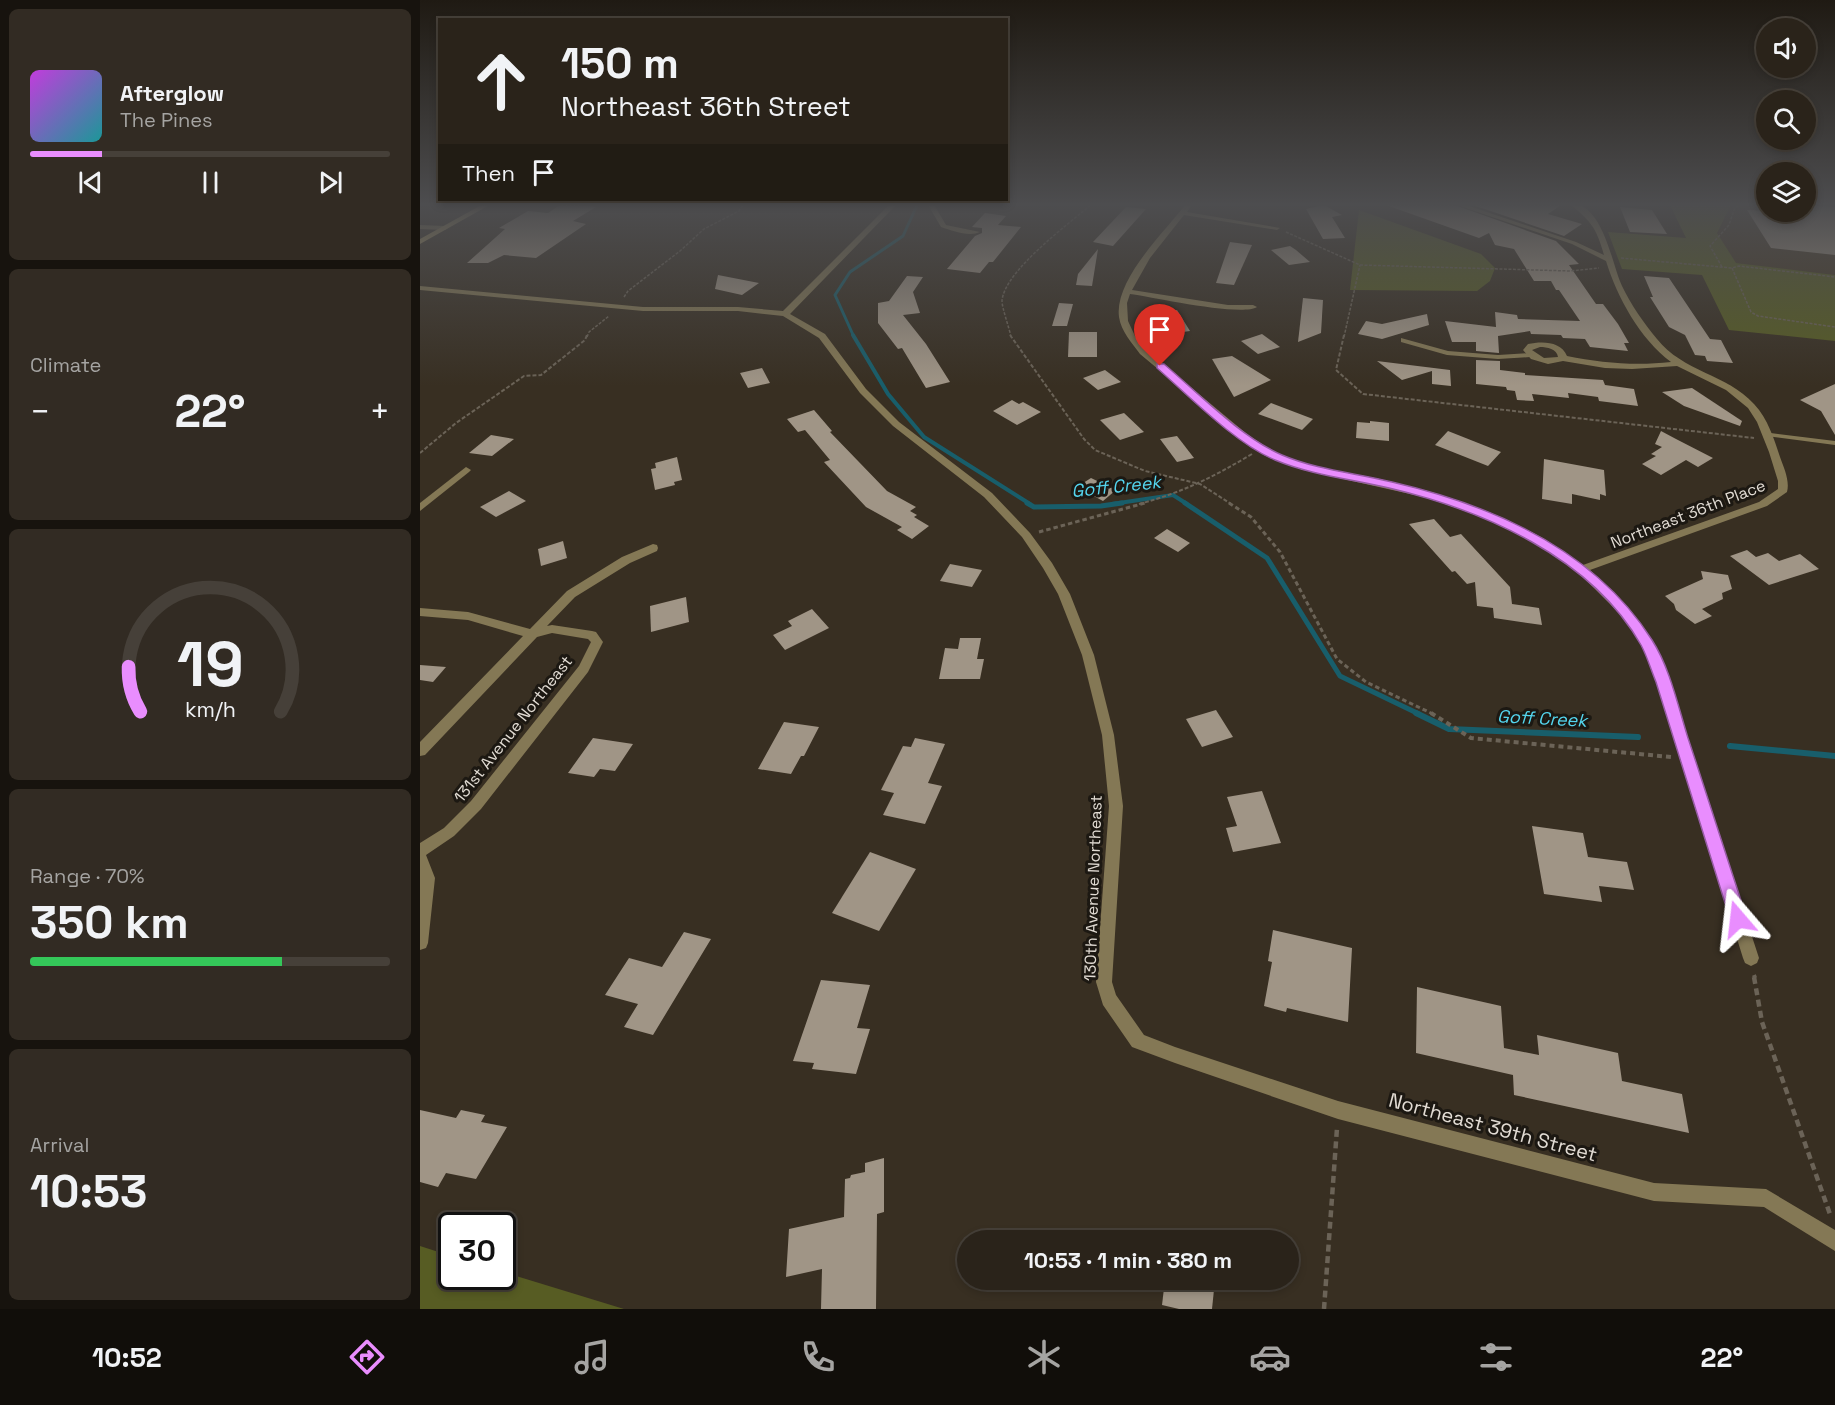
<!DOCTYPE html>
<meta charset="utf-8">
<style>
:root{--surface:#2a231a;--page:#322b23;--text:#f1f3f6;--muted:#a5a4a2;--line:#464039;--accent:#e98dfe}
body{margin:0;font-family:"Space Grotesk",sans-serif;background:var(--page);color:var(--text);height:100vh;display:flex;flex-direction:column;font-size:22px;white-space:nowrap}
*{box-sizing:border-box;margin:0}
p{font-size:20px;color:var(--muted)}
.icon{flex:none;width:33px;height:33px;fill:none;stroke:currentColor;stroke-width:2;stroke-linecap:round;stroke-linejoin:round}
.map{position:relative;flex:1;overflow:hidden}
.drawer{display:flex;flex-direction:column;gap:9px;padding:9px;background:#17130e;width:420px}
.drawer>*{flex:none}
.guide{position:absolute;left:18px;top:18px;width:570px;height:183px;border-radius:0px;box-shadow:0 3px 9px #0003,0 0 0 2px var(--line);background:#2a231a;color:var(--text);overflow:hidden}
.tools{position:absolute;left:1336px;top:18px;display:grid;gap:12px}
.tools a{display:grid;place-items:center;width:60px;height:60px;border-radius:50%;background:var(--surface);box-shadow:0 3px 9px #0003,0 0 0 2px var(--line);font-size:30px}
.speed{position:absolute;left:18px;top:1212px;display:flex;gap:12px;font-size:30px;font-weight:700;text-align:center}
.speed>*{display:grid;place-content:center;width:78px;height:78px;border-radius:50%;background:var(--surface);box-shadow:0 3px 9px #0003,0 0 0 2px var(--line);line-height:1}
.speed .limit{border:3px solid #111;border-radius:9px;background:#fff;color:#111}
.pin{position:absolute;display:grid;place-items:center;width:51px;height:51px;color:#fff;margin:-62px -26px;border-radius:50% 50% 50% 0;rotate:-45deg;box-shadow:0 0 6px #0007}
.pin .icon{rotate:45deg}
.me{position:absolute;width:66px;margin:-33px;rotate:343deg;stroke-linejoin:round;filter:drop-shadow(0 0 4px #0008)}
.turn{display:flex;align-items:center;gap:21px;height:126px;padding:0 24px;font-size:27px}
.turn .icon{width:78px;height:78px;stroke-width:2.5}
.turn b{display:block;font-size:42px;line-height:51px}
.then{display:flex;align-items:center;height:57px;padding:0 24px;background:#0003;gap:12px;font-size:22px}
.big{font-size:45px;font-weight:700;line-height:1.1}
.drawer .tile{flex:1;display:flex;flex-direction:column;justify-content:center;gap:9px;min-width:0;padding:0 21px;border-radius:9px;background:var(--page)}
.drawer .dial{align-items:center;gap:0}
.dial svg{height:156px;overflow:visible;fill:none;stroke:var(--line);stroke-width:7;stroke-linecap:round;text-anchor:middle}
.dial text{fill:var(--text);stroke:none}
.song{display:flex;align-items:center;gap:18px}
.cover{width:72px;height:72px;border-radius:9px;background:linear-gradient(135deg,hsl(290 70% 55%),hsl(180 70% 35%))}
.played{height:6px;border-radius:3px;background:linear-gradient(90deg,var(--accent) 20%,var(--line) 20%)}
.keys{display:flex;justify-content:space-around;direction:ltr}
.heat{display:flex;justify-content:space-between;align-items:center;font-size:33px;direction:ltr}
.charge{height:9px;border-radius:4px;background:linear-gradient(90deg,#34c759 70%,var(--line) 0)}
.trip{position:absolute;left:537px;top:1230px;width:342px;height:60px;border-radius:30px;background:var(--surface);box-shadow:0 3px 9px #0003,0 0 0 2px var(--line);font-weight:700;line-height:60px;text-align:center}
.tabs{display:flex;height:96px;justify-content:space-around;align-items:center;background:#110e0a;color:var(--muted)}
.tabs .icon{width:42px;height:42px}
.tabs .current{color:var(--accent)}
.tabs b{font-size:27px;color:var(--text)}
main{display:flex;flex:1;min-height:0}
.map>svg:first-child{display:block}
</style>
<main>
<section class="drawer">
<div class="tile">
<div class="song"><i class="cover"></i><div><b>Afterglow</b><p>The Pines</p></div></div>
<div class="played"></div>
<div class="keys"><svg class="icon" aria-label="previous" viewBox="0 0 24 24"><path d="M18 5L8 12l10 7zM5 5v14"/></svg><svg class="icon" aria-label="pause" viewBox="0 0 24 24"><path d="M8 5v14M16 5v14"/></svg><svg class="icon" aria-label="next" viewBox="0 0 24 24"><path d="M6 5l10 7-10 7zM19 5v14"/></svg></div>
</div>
<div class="tile"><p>Climate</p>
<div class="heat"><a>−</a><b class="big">22°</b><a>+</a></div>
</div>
<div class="tile dial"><svg viewBox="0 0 100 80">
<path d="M14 69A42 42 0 1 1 86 69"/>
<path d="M14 69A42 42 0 0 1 8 46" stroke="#e98dfe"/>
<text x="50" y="56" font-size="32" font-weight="700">19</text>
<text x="50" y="72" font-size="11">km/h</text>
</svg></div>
<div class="tile"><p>Range · 70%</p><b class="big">350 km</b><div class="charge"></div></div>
<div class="tile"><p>Arrival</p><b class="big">10:53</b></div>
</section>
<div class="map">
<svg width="1415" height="1309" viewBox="0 0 1415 1309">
<rect width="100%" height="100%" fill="#382f22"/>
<polygon fill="#453825" points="1249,203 1347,203 1347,212 1386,212 1386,203 1415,203 1415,275 1315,263 1272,248"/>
<g fill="#575c23">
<polygon points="1249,203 1312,203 1297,233 1316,263 1415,275 1415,341 1309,330 1282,275 1202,269 1188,232 1266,238"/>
<polygon points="939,210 1061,254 1075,268 1070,281 1057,291 930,290"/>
<polygon points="0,1246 31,1256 32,1276 82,1276 83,1272 204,1309 0,1309"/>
</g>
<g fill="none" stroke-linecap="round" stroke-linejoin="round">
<polyline stroke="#185e6b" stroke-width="3" points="434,337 415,295 430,272 483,236 498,203"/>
<g stroke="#185e6b" stroke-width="4">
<polyline points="433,335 468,394 504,437 610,504"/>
<polyline points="692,504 753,495 767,504"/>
</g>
<g stroke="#185e6b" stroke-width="5">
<polyline points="607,503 614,507 681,506 702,503"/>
<polyline points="765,503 847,558 920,676 999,714"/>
</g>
<g stroke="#185e6b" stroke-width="6">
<polyline points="996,713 1029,729 1218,737"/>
<polyline points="1310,746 1415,756"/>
</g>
</g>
<g fill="#a09586">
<polygon points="143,203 176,207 153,221 166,224 116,258 84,255 68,263 47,263 85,229 79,228 108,211 128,213"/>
<polygon points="967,203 1029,203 1136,241 1159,264 1149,265 1176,304 1183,304 1198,324 1209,343 1204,343 1208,351 1170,347 1165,339 1143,338 1141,335 1111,334 1110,331 1078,336 1079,353 1056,351 1056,342 1032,342 1025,321 1076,327 1075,312 1097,315 1098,319 1160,321 1139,290 1136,290 1131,281 1114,281 1094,249 1075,245 1069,233 1059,238 966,205"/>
<polygon points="1047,203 1144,203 1128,214 1162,224 1144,236"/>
<polygon points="904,205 922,215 912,217 925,238 903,239 886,209"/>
<polygon points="1386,205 1415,207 1415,255 1351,248 1327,210 1386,212"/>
<polygon points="706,207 726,209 693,246 673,242"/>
<polygon points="1200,207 1232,210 1247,234 1210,232"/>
<polygon points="565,213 586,216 578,225 601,227 573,262 569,262 560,273 527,269 555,236 562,233 562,228 552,227"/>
<polygon points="810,242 832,245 814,285 796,283"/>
<polygon points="870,246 876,250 890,262 869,265 851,250"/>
<polygon points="678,249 672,286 656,285 658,274"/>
<polygon points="298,275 339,283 322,295 295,289"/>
<polygon points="487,276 503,277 493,292 500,313 483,315 506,344 530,382 506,388 482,348 478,349 458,323 458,303 469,301"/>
<polygon points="1224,276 1249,278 1290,339 1301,340 1313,363 1287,361 1285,356 1275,355 1265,335 1249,327 1230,297 1233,297"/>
<polygon points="883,298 903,300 901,333 878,342"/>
<polygon points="639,303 653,304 647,326 632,326"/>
<polygon points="757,310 770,331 749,334 740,315 743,315 742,311"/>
<polygon points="1007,314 1009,325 962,339 938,334 946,321 962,324"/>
<polygon points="649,332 677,332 677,357 648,357"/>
<polygon points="842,334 860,347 838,354 821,341"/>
<polygon points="812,356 851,380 814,397 792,359"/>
<polygon points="1056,360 1080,361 1080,370 1105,373 1105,375 1183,380 1185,385 1214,389 1218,406 1179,401 1178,397 1148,393 1149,398 1112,394 1114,401 1097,400 1095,391 1087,390 1086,387 1056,384"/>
<polygon points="957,361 1030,370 1031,386 1012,384 1012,371 982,380"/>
<polygon points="342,368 350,383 328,388 320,373"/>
<polygon points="685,370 701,382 678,390 663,378"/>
<polygon points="1415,384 1415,435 1401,411 1380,400"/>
<polygon points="1272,388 1322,421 1320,426 1264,406 1242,392"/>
<polygon points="592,400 599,404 603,402 621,412 597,425 573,411"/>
<polygon points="851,403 893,419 882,430 838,414"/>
<polygon points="394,410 412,431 410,432 467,491 496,507 490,511 497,515 494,517 509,526 492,539 477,530 482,527 446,507 404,462 410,460 385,430 378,432 367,419"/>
<polygon points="704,413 724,432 700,440 680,420"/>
<polygon points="950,421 969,423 969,441 936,438 937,422 950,423"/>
<polygon points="1028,431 1081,452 1068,466 1015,445"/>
<polygon points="1241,431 1256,439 1293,458 1278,467 1266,460 1241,475 1222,464 1236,456 1231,454 1242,447 1235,444"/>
<polygon points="71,435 94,439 72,456 49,453"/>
<polygon points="757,436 774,458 757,462 740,439"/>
<polygon points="257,457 262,480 254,482 255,485 235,490 231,469 236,468 235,463"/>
<polygon points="1124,459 1184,470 1186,496 1180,494 1180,500 1152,494 1152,504 1122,499"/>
<polygon points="671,478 696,490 683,501 657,487"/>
<polygon points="89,491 106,501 76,517 60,507"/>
<polygon points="1014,519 1030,537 1041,534 1090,587 1092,604 1119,608 1122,625 1074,618 1073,608 1057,606 1055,582 1047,584 1035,571 1032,572 989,524"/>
<polygon points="747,529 770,543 758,552 734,538"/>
<polygon points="143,541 147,558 121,566 118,549"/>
<polygon points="1327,550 1336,557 1348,553 1359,561 1380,554 1399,569 1349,585 1310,556"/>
<polygon points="530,564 562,570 552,587 520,581"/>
<polygon points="1281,571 1308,575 1312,589 1302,593 1303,599 1282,609 1292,616 1275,624 1256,610 1254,604 1245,596 1283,579"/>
<polygon points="266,597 269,622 231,632 230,606"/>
<polygon points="392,609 409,628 365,650 353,635 372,626 368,621"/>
<polygon points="540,638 561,638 557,659 564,659 560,679 519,679 525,648 538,649"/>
<polygon points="0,665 26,667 13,682 0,680"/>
<polygon points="796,710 813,737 782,747 766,719"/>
<polygon points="364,722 399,727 384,756 381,756 371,774 338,769"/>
<polygon points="173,738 213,744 195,771 180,769 174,777 148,773"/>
<polygon points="495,738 525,744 508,783 522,786 505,824 463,815 474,793 461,790 483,746 491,747"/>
<polygon points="842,791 861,843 813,852 806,828 817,826 807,797"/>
<polygon points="1112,826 1163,833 1168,857 1207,862 1214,890 1179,886 1182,902 1124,894"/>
<polygon points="450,852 496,869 459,931 412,913"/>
<polygon points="853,930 932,948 928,1022 867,1008 866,1012 844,1006 852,962 848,961"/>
<polygon points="264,932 291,939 233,1035 204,1027 218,1004 185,995 209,958 242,967"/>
<polygon points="401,980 450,985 437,1028 450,1029 436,1074 392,1069 394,1063 373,1061"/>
<polygon points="997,987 1081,1006 1084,1048 1119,1055 1117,1035 1198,1053 1202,1081 1262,1094 1269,1133 1094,1095 1093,1075 996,1053"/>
<polygon points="0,1110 36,1118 41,1110 65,1115 61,1122 87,1127 56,1179 26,1173 18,1187 0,1182"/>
<polygon points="464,1158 464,1212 457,1214 456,1309 401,1309 402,1269 366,1277 369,1229 424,1217 425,1179 430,1178 431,1175 445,1172 445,1163"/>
<polygon points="745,1280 795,1280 792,1309 759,1309 742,1305"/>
</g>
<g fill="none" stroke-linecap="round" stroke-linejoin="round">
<g stroke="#6b6357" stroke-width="1.5" stroke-dasharray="3 1.5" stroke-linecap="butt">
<polyline points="1386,203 1415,205"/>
<polyline points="866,232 940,265 1150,271 1179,268"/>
<polyline points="1201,258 1312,268 1319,266 1415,277"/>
<polyline points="1302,267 1290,246 1309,225 1315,207 1331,203"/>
<polyline points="1312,268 1331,312 1338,316 1415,327"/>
<polyline points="204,297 208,291 260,251 284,229 319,211 324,203"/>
<polyline points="167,337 169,332 189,316"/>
<path d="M591 337C589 327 582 308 582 301 584 271 650 223 673 203"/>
<polyline points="924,337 940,265"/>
</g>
<g stroke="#6b6357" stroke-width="2" stroke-dasharray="4 2" stroke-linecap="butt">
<polyline points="590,335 664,439 675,450 725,471 780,484 811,504"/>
<polyline points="924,335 916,370 943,394 1334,438"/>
<polyline points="0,453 36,423 104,376 121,375 165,340 167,335"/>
<path d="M719 504C764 492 793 477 832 454"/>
</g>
<g stroke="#6b6357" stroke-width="3" stroke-dasharray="4.5 3" stroke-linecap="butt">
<polyline points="809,503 831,517 860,552 917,659 946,682 1013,714"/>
<polyline points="619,532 725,503"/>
</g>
<g stroke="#6b6357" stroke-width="4" stroke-dasharray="5 4" stroke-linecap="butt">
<polyline points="1011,713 1051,738 1251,757"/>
<polyline points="1334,975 1335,978"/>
</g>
<g stroke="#6b6357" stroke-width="4.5" stroke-dasharray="7 4.5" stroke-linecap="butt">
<polyline points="1334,977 1342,1022 1411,1217"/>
<polyline points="904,1309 917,1128"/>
</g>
<g fill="#847855" fill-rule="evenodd">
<polygon points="981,338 1028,351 1078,355 1110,353 1114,355 1110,357 1078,359 1027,355 981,342"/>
<polygon points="1343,432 1415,441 1415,445 1346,436 1342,434"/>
</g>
<g fill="#847855" fill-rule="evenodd">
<polygon points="471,203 478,203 370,314 405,334 446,389 479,422 572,493 610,533 632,563 650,594 674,655 694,735 703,806 692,982 696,995 724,1035 755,1047 918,1101 1234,1183 1346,1189 1415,1230 1415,1251 1344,1207 1234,1201 918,1119 755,1063 712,1047 683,1005 676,982 689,806 682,735 662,655 638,594 623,568 602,537 564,497 473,426 440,393 399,338 363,316 318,311 223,311 0,290 0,286 223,307 318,307 363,311"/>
<path d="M507 203H513L526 225 560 232C549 237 533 231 521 227Z"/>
<path d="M767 203H773L767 212 860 228 857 230 764 215 730 258 712 290 808 305H833L837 307C821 317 733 297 710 294L707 303 708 321 715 336 726 350 828 435 859 455 886 465 1015 493 1081 517 1123 538 1163 565 1339 502 1358 489V481L1349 452 1337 422 1328 408 1306 390 1257 366 1212 369 1185 368 1143 361 1128 364 1111 359 1103 350 1108 344C1122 341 1141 341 1147 356 1181 363 1216 366 1251 362 1220 339 1197 297 1186 261L1152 244 1031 203H1040L1156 242 1184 255C1176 226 1170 221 1149 203 1183 202 1191 262 1202 286 1211 305 1224 323 1237 339 1263 372 1307 374 1334 404 1348 419 1354 439 1360 457 1364 468 1370 481 1367 492L1347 506 1170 570 1209 609 1233 644 1249 682 1339 958 1337 963 1331 966 1325 963 1323 958 1237 682 1222 645 1201 615 1158 572 1115 542 1073 521 1008 498 883 470 853 459 822 439 720 354C712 343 701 331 699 317 694 280 745 231 767 203ZM1120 347C1127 347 1137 349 1138 357L1124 358 1112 350Z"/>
<polygon points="0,225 25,226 28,228 25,230 0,229"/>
<polygon points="46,467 51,470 49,472 0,511 0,503"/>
<polygon points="233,544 237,545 238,548 237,551 210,563 155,597 127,626 132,625 172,631 176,632 183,642 168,672 61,809 34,836 6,855 15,878 8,943 6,948 0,950 0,843 24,828 51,801 159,666 171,642 168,639 132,633 117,637 5,755 0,756 0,742 103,636 48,620 0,616 0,608 48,612 110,629 147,591 202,557"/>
</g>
<polygon fill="#b2a067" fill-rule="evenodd" points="65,203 73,203 0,244 0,239"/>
</g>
<linearGradient id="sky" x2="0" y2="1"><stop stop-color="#1f1a13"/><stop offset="0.53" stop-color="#4d4d4f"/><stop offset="1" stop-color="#4d4d4f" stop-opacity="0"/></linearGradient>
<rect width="1415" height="386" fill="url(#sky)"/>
<path fill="#e98dfe" stroke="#975ca5" stroke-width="1.5" d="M737 364H744C778 393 822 438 862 455 897 470 936 473 972 482 1072 505 1175 550 1232 640 1250 668 1258 706 1268 738 1288 798 1307 858 1327 919L1324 924 1318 927 1312 924 1310 919 1236 682C1231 670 1227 656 1221 645 1171 557 1063 510 969 488 931 479 891 475 855 460 816 444 770 397 737 368Z"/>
<g text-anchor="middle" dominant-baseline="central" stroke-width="6" stroke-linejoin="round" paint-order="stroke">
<g font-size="16" fill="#e2dcd4" stroke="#1c1812">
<text transform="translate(1268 514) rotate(-21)">Northeast 36th Place</text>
<text transform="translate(93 729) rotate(-52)">131st Avenue Northeast</text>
<text transform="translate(673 888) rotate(-88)">130th Avenue Northeast</text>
</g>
<g font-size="18" font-style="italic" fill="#54d5ee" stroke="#1c1812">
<text transform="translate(696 486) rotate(-6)">Goff Creek</text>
<text transform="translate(1122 718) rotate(3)">Goff Creek</text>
</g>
<g font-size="20" fill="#e2dcd4" stroke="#1c1812">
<text transform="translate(1073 1127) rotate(15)">Northeast 39th Street</text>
</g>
</g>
</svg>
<div class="tools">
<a><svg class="icon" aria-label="sound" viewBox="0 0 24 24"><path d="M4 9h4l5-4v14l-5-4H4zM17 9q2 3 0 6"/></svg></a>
<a><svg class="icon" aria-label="search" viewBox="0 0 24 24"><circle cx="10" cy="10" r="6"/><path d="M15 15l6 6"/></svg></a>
<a><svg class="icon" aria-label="layers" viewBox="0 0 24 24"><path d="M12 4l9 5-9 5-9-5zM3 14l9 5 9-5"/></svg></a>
</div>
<div class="speed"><div class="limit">30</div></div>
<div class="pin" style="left:740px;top:366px;background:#d93025"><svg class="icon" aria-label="arrive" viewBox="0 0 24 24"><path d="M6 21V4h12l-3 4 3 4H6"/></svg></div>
<svg class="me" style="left:1318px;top:919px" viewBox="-20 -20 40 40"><path d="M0-17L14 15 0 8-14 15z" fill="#e98dfe" stroke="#fff" stroke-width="4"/></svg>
<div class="trip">10:53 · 1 min · 380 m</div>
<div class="guide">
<div class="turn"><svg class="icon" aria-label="ahead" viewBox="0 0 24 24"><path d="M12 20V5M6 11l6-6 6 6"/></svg><div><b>150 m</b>Northeast 36th Street</div></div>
<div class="then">Then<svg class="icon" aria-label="arrive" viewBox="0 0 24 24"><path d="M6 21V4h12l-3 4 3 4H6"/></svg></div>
</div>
</div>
</main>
<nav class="tabs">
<b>10:52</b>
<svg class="icon current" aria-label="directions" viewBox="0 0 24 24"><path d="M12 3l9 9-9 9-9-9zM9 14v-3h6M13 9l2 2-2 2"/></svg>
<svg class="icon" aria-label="music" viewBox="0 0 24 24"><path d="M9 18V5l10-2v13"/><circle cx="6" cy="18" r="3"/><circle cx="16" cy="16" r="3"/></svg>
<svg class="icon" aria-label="phone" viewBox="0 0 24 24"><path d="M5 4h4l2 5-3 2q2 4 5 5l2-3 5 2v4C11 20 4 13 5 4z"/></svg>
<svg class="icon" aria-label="climate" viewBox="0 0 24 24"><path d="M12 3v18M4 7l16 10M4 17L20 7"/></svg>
<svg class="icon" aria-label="car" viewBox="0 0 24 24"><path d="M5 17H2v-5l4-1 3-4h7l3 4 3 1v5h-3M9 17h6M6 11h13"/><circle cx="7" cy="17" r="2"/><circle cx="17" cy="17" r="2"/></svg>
<svg class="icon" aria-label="filters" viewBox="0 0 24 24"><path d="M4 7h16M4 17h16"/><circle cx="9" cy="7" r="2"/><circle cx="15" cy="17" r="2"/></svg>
<b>22°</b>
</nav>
